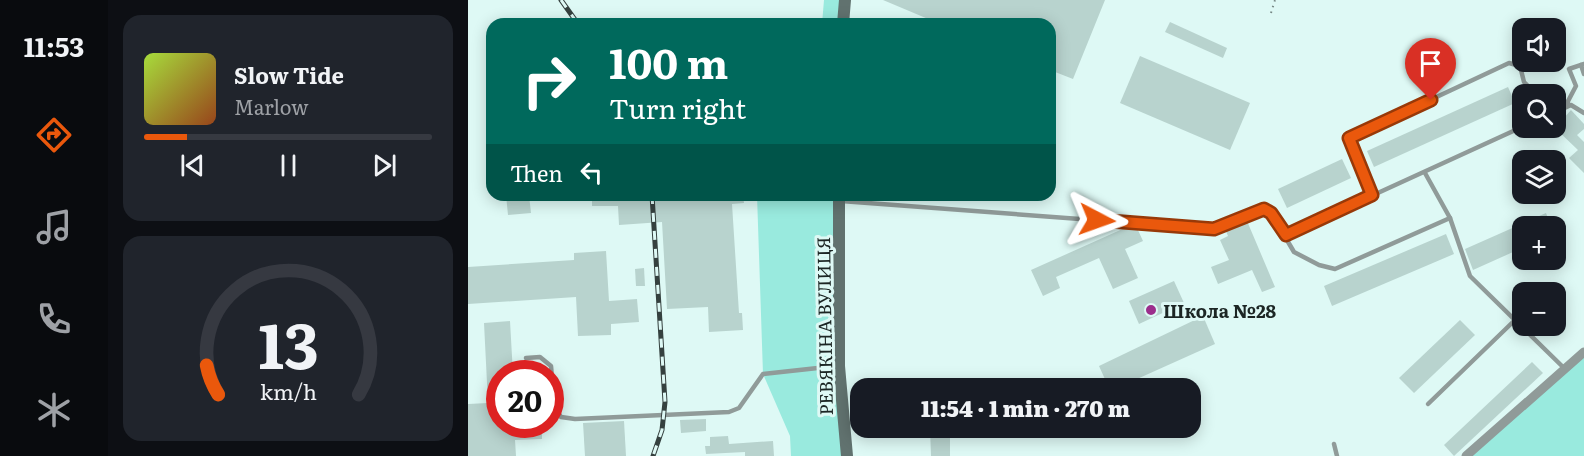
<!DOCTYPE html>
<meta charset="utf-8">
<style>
:root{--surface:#171b24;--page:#20242c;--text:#f1f3f6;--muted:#9ea1a6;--line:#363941;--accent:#ea580c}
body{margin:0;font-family:Literata,serif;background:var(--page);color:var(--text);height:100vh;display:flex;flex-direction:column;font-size:22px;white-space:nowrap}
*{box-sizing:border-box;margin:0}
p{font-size:20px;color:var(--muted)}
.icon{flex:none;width:33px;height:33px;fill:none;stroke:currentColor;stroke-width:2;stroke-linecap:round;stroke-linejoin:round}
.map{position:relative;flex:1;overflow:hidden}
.panel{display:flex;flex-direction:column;gap:15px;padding:15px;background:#0d0f14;width:360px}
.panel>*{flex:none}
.top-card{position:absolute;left:18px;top:18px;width:570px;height:183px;border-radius:18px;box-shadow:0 3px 15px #0003;background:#00695c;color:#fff;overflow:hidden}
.tools{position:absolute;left:1044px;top:18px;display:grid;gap:12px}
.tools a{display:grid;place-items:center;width:54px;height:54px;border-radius:12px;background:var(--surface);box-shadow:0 3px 15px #0003;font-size:30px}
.speed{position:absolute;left:18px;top:360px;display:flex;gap:12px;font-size:30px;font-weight:700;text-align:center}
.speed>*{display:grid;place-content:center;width:78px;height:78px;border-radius:50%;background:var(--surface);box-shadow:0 3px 15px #0003;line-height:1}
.speed .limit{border:9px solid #d22;background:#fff;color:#111}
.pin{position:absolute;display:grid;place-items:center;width:51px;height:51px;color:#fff;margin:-62px -26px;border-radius:50% 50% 50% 0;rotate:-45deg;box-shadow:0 0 6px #0007}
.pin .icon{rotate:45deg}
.me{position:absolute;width:66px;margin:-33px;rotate:94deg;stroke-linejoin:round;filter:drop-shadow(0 0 4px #0008)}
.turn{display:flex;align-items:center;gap:21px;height:126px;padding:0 24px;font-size:27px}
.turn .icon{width:78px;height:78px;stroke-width:2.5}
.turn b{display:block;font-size:42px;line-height:51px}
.then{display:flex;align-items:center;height:57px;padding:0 24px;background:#0003;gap:12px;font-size:22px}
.panel .tile{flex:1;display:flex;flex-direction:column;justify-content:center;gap:9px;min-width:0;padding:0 21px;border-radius:18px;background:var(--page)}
.panel .dial{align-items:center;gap:0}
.dial svg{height:156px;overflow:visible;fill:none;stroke:var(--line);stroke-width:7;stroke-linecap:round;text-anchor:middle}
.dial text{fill:var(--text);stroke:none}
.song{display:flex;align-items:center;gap:18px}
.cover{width:72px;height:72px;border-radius:9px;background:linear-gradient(135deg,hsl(80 70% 55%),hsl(20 70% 35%))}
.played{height:6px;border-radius:3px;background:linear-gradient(90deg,var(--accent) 15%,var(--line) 15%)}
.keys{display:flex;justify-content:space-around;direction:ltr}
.trip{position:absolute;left:382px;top:378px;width:351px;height:60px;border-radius:18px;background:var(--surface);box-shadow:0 3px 15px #0003;font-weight:800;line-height:60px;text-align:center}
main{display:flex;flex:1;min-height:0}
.dock{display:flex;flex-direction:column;width:108px;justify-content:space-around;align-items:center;background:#090b0e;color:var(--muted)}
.dock .icon{width:42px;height:42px}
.dock .on{color:var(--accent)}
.dock b{font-size:27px;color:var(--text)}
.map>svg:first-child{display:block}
</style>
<main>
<nav class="dock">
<b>11:53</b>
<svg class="icon on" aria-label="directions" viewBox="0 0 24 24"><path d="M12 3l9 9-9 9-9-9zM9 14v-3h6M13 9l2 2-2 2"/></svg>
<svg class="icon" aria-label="music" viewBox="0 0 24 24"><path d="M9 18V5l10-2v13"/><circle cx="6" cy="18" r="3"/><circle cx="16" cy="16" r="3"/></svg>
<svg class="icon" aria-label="phone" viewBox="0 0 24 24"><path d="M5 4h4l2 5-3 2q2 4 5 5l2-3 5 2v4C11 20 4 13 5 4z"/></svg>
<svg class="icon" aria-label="climate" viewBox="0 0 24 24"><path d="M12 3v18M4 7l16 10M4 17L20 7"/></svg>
</nav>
<section class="panel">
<div class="tile">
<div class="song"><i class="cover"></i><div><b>Slow Tide</b><p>Marlow</p></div></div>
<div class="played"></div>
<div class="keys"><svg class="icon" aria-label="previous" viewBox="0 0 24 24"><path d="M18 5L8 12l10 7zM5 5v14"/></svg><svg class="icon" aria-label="pause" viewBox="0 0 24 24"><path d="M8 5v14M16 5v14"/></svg><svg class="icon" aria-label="next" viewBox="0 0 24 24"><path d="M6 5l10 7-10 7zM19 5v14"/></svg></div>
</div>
<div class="tile dial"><svg viewBox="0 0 100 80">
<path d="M14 69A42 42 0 1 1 86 69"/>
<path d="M14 69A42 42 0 0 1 8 54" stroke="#ea580c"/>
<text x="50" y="56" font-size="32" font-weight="700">13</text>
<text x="50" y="72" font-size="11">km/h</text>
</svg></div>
</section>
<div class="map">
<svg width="1116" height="456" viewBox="0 0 1116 456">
<rect width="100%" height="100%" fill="#def9f5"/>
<g fill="#99eade">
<polygon points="356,0 377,0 375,24 354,24"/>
<polygon points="289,195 371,195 379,456 323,456 322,436 295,374"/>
<polygon points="1116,352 1116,456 999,456"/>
</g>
<g fill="#b8d3ce">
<polygon points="415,0 637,0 605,79 582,70 582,24 472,24"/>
<polygon points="702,22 759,48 755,58 697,32"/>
<polygon points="672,56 782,103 762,150 652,103"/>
<polygon points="1040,87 1047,103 906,167 899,151"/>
<polygon points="1103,110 1116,124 1116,129 1109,135 1116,142 1116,173 1101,158 1110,150 1087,128"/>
<polygon points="874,159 883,178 819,208 810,189"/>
<polygon points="38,195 61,195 63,213 40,215"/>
<polygon points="124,195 275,195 276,203 264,204 271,313 274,313 275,330 241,332 240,307 199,309 194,222 151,225 150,206 124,206"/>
<polygon points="1078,213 1083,226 1054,226 1054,248 1005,270 997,249"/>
<polygon points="779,221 807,287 794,292 784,270 750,284 743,267 761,260 752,240 760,236 757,229"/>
<polygon points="659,227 669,228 675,241 657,249 670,278 645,289 631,258 588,277 592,288 575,296 563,270"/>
<polygon points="978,234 986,254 864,306 856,286"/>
<polygon points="138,251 141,301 169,299 171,322 143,324 143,335 110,336 108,297 0,304 0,267 106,260 106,253"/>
<polygon points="176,268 177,286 168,286 167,269"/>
<polygon points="706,281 716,303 671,324 661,301"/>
<polygon points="735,316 747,344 649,388 641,388 631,366"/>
<polygon points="992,320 1007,335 946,393 931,378"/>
<polygon points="42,321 45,374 32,374 32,424 74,424 74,439 47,440 48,456 0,456 0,404 20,403 16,323"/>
<polygon points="1064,362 1075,373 986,456 976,445"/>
<polygon points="238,419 238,431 213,433 212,420"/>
<polygon points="156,421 158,456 117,456 115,423"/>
<polygon points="462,428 482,428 482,456 463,456"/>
<polygon points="260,436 261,444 305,441 306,456 277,456 277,452 238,454 237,446 242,446 242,437"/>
</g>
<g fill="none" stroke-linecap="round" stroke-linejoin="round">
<polyline stroke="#758784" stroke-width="2" stroke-dasharray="1.5 4.5" stroke-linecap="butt" points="803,13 807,0"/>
<g stroke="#909b99" stroke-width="4.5">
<polyline points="1113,65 1116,74"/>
<polyline points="1088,99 1100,103"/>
<polyline points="1099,103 1108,86 1101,69 1116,64"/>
<polyline points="1088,112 1103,105 1116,113"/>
<polyline points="957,173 982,218 1002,276 1096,368"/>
<polyline points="904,195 881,138 1041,63 1052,66 1056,82 1068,94"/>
<polyline points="373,201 746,229 796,209 803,213 826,252 851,265 867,269 982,218"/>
<polyline points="818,235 1054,127"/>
<path d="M58 358 72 357 83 366C85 383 82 403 93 417L107 419 261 412 271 408 295 374 368 366"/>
<polyline points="960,404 1047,320"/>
<polyline points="866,444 869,456"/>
</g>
<polyline stroke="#909b99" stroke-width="9" points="998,456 1116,352"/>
<g stroke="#61726f" stroke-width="12">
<polyline points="375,24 377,0"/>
<polyline points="371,195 371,366 379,456"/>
</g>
<g stroke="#35413f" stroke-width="5">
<g id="rail">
<polyline points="93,0 110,24"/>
<polyline points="184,195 197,402 194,430 185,456"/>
</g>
</g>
<use href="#rail" stroke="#def9f5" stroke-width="3" stroke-dasharray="9" stroke-linecap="butt"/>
</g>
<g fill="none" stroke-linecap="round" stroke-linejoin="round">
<g stroke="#983908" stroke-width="15">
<polyline id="route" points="629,220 746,229 796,209 803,213 818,235 904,195 881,138 963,100"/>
</g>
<use href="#route" stroke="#ea580c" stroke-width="10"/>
</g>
<circle fill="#9c2d8c" stroke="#def9f5" stroke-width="2" cx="683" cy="310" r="6"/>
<g text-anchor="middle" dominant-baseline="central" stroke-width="6" stroke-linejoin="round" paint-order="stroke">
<g font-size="18" font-weight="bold" fill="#1c2624" stroke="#def9f5" text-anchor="start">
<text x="695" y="310">Школа №28</text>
</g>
<g font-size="18" fill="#1c2624" stroke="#def9f5">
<text transform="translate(356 326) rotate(-91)">РЕВЯКІНА ВУЛИЦЯ</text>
</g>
</g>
</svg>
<div class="tools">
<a><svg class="icon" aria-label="sound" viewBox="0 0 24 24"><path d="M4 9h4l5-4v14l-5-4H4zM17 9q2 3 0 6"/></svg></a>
<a><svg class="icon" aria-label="search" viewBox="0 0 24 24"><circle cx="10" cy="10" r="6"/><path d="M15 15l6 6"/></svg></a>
<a><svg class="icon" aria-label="layers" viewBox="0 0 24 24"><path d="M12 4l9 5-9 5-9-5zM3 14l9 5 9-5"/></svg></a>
<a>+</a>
<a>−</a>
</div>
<div class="speed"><div class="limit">20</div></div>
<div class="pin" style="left:963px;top:100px;background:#d93025"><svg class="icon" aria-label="arrive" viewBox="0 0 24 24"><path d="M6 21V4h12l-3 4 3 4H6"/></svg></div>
<svg class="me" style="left:629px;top:220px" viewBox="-20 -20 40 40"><path d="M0-17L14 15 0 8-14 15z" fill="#ea580c" stroke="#fff" stroke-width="4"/></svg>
<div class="trip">11:54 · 1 min · 270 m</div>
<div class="top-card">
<div class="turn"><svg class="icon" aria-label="right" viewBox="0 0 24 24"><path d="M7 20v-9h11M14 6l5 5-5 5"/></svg><div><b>100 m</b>Turn right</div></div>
<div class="then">Then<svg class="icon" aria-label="left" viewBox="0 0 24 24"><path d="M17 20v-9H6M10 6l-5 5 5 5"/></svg></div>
</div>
</div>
</main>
